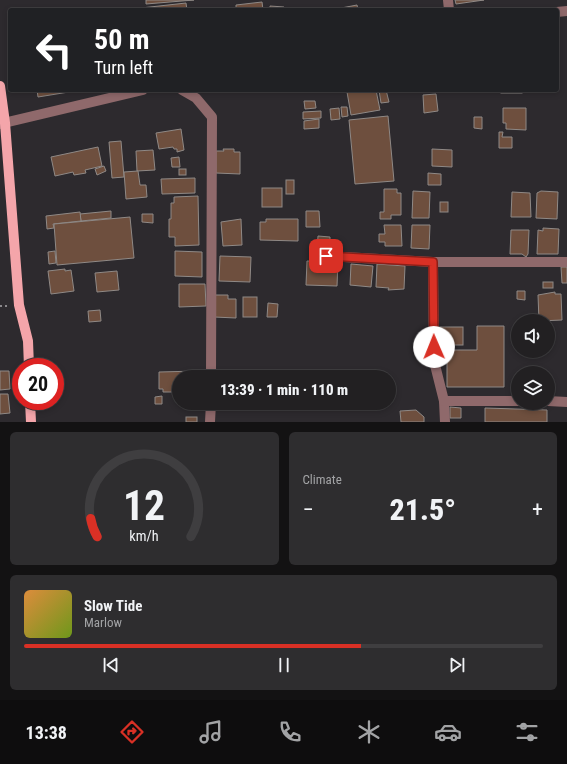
<!DOCTYPE html>
<meta charset="utf-8">
<style>
:root{--surface:#222022;--page:#2e2d2f;--text:#f1f3f6;--muted:#a2a3a5;--line:#3f3e40;--accent:#d93025}
body{margin:0;font-family:"Roboto Condensed",sans-serif;background:var(--page);color:var(--text);height:100vh;display:flex;flex-direction:column;font-size:15px;white-space:nowrap}
*{box-sizing:border-box;margin:0}
p{font-size:13px;color:var(--muted)}
.icon{flex:none;width:22px;height:22px;fill:none;stroke:currentColor;stroke-width:2;stroke-linecap:round;stroke-linejoin:round}
.map{position:relative;height:422px;overflow:hidden}
.panel{display:flex;flex-direction:column;gap:10px;padding:10px;background:#131213;flex:1}
.panel>*{flex:none}
.hud{position:absolute;left:8px;top:8px;width:551px;height:84px;border-radius:4px;box-shadow:0 2px 6px #0003,0 0 0 1px var(--line);background:#202124;color:#fff;overflow:hidden}
.tools{position:absolute;left:511px;top:314px;display:grid;gap:8px}
.tools a{display:grid;place-items:center;width:44px;height:44px;border-radius:50%;background:var(--surface);box-shadow:0 2px 6px #0003,0 0 0 1px var(--line);font-size:20px}
.speed{position:absolute;left:12px;top:358px;display:flex;gap:8px;font-size:20px;font-weight:700;text-align:center}
.speed>*{display:grid;place-content:center;width:52px;height:52px;border-radius:50%;background:var(--surface);box-shadow:0 2px 6px #0003,0 0 0 1px var(--line);line-height:1}
.speed .limit{border:6px solid #d22;background:#fff;color:#111}
.pin{position:absolute;display:grid;place-items:center;width:34px;height:34px;color:#fff;margin:-17px;border-radius:8px;box-shadow:0 2px 6px #0006}
.me{position:absolute;width:44px;margin:-22px;rotate:359deg;stroke-linejoin:round;filter:drop-shadow(0 0 3px #0008)}
.turn{display:flex;align-items:center;gap:14px;height:84px;padding:0 20px;font-size:18px}
.turn .icon{width:52px;height:52px;stroke-width:2.5}
.turn b{display:block;font-size:28px;line-height:34px}
.big{font-size:30px;font-weight:800;line-height:1.1}
.panel .tile{flex:1;display:flex;flex-direction:column;justify-content:center;gap:6px;min-width:0;padding:0 14px;border-radius:6px;background:var(--page)}
.panel .dial{align-items:center;gap:0}
.dial svg{height:104px;overflow:visible;fill:none;stroke:var(--line);stroke-width:7;stroke-linecap:round;text-anchor:middle}
.dial text{fill:var(--text);stroke:none}
.song{display:flex;align-items:center;gap:12px}
.cover{width:48px;height:48px;border-radius:6px;background:linear-gradient(135deg,hsl(30 70% 55%),hsl(80 70% 35%))}
.played{height:4px;border-radius:2px;background:linear-gradient(90deg,var(--accent) 65%,var(--line) 65%)}
.keys{display:flex;justify-content:space-around;direction:ltr}
.heat{display:flex;justify-content:space-between;align-items:center;font-size:22px;direction:ltr}
.panel .tiles{flex:1;display:grid;gap:10px;grid-template-columns:1fr 1fr}
.tile:last-child{grid-column:span 2}
.trip{position:absolute;left:172px;top:370px;width:224px;height:40px;border-radius:20px;background:var(--surface);box-shadow:0 2px 6px #0003,0 0 0 1px var(--line);font-weight:800;line-height:40px;text-align:center}
.tab-bar{display:flex;height:64px;justify-content:space-around;align-items:center;background:#0e0d0e;color:var(--muted)}
.tab-bar .icon{width:28px;height:28px}
.tab-bar .current{color:var(--accent)}
.tab-bar b{font-size:18px;color:var(--text)}
.map>svg:first-child{display:block}
</style>
<div class="map">
<svg width="567" height="422" viewBox="0 0 567 422">
<rect width="100%" height="100%" fill="#2d2a2e"/>
<g fill="#6e4f3e" stroke="#8f8986">
<polygon points="146,0 194,0 146,4"/>
<polygon points="455,0 484,0 456,4"/>
<polygon points="262,2 263,10 236,10 236,5"/>
<polygon points="186,3 187,10 141,10 141,8"/>
<polygon points="357,5 358,10 336,10 336,9"/>
<polygon points="270,6 284,7 284,10 270,10"/>
<polygon points="37,90 75,90 75,91 38,97"/>
<polygon points="361,90 376,90 380,110 351,115 347,92"/>
<polygon points="379,90 386,90 389,102 381,103"/>
<rect x="501" y="90" width="21" height="3"/>
<polygon points="436,94 438,111 424,113 423,95"/>
<polygon points="304,101 315,101 316,108 305,109"/>
<polygon points="341,107 347,107 348,116 342,117"/>
<polygon points="339,108 340,119 331,120 330,109"/>
<polygon points="503,108 526,108 526,130 506,129 506,123 503,123"/>
<polygon points="321,111 321,118 303,119 303,112"/>
<polygon points="388,116 394,181 355,184 349,120"/>
<polygon points="474,117 482,117 482,129 474,128"/>
<polygon points="319,119 319,128 304,129 304,121"/>
<polygon points="181,129 184,150 177,152 177,149 174,149 173,147 159,149 156,133"/>
<polygon points="499,132 503,132 502,137 512,137 512,148 499,148"/>
<polygon points="121,141 124,177 112,178 109,142"/>
<polygon points="98,147 102,166 85,170 86,173 74,175 73,172 55,176 51,157"/>
<polygon points="223,149 234,149 234,152 240,152 240,174 216,173 216,151 224,151"/>
<polygon points="432,149 452,150 452,167 432,166"/>
<polygon points="153,150 155,170 137,171 136,151"/>
<polygon points="179,157 180,167 172,167 171,158"/>
<polygon points="104,166 106,171 97,175 95,169"/>
<rect x="179" y="169" width="7" height="6"/>
<polygon points="138,171 140,185 146,185 147,197 126,199 124,172"/>
<polygon points="428,173 441,174 441,185 428,185"/>
<polygon points="195,178 195,193 162,194 161,179"/>
<rect x="286" y="180" width="8" height="14"/>
<rect x="262" y="188" width="20" height="19"/>
<polygon points="384,189 397,189 397,193 401,193 401,215 391,215 391,219 380,219 380,212 384,212"/>
<polygon points="413,191 430,192 429,218 412,218"/>
<polygon points="541,191 558,192 557,219 536,218 537,193"/>
<polygon points="512,192 530,193 531,217 511,217"/>
<polygon points="198,196 199,245 175,246 175,237 169,237 169,219 171,219 171,203 174,203 174,197"/>
<rect x="440" y="202" width="8" height="10"/>
<polygon points="111,211 111,218 81,221 80,214"/>
<polygon points="306,211 319,211 320,227 306,227"/>
<polygon points="80,212 81,221 53,224 54,228 47,229 46,216"/>
<polygon points="142,214 153,214 153,223 142,222"/>
<polygon points="130,217 134,258 57,265 54,224"/>
<polygon points="241,219 242,245 223,246 221,222"/>
<polygon points="266,219 298,219 298,241 260,240 260,222 266,222"/>
<polygon points="384,225 401,225 402,246 385,246 385,242 379,242 379,234 385,234"/>
<polygon points="412,225 430,225 429,249 411,248"/>
<polygon points="543,228 559,229 558,254 537,254 538,230 543,231"/>
<polygon points="511,230 529,230 528,254 526,257 522,254 510,254"/>
<polygon points="318,236 330,237 330,250 317,250"/>
<polygon points="55,251 56,263 49,264 48,252"/>
<polygon points="175,251 202,252 202,277 175,276"/>
<polygon points="220,256 251,257 250,282 219,281"/>
<polygon points="307,261 338,262 337,286 306,285"/>
<polygon points="351,264 373,266 371,287 350,285"/>
<polygon points="377,264 405,266 404,289 388,290 389,288 376,287"/>
<polygon points="561,267 567,267 567,283 562,283"/>
<polygon points="65,269 65,271 71,270 74,291 51,294 48,271"/>
<polygon points="117,271 119,290 97,292 95,273"/>
<rect x="543" y="282" width="10" height="6"/>
<polygon points="179,284 205,284 206,306 179,307"/>
<polygon points="517,291 525,291 525,300 517,299"/>
<polygon points="555,292 555,294 561,294 562,320 539,321 538,295"/>
<polygon points="214,295 228,295 228,299 236,299 236,318 214,317"/>
<rect x="243" y="297" width="14" height="20"/>
<polygon points="268,303 278,304 277,317 267,317"/>
<polygon points="100,310 101,321 89,322 88,311"/>
<polygon points="477,326 504,326 504,387 447,387 447,350 477,350"/>
<rect x="440" y="327" width="23" height="18"/>
<polygon points="0,371 9,371 10,389 0,390"/>
<polygon points="198,371 198,377 179,377 179,392 163,392 163,389 159,389 159,372"/>
<polygon points="0,394 8,394 10,413 0,414"/>
<polygon points="162,396 162,404 155,404 155,397"/>
<polygon points="450,407 461,408 461,418 450,418"/>
<polygon points="485,408 547,410 547,422 485,422"/>
<polygon points="416,410 424,417 424,422 401,422 400,411"/>
<rect x="186" y="417" width="11" height="5"/>
</g>
<g fill="none" stroke-linecap="round" stroke-linejoin="round">
<polyline stroke="#8a888b" stroke-width="2" stroke-dasharray="2 3" stroke-linecap="butt" points="0,306 10,306"/>
<g stroke="#8f696b" stroke-width="10">
<polyline points="448,0 449,10"/>
<polyline points="557,12 567,11"/>
<polyline points="182,90 196,98 212,117 211,377"/>
<polyline points="0,124 143,90"/>
<polyline points="326,256 433,262 567,262"/>
<polyline points="433,262 434,361 444,401 445,422"/>
<polyline points="444,401 518,401"/>
<polyline points="548,401 567,402"/>
<polyline points="210,422 211,403"/>
</g>
<g stroke="#f4a5aa" stroke-width="10">
<polyline points="0,86 5,123 19,305 28,341 29,367"/>
<polyline points="30,401 31,422"/>
</g>
</g>
<g fill="none" stroke-linecap="round" stroke-linejoin="round">
<g stroke="#8d1f18" stroke-width="10">
<polyline id="route" points="326,256 433,262 434,347"/>
</g>
<use href="#route" stroke="#d93025" stroke-width="7"/>
</g>
</svg>
<div class="tools">
<a><svg class="icon" aria-label="sound" viewBox="0 0 24 24"><path d="M4 9h4l5-4v14l-5-4H4zM17 9q2 3 0 6"/></svg></a>
<a><svg class="icon" aria-label="layers" viewBox="0 0 24 24"><path d="M12 4l9 5-9 5-9-5zM3 14l9 5 9-5"/></svg></a>
</div>
<div class="speed"><div class="limit">20</div></div>
<div class="pin" style="left:326px;top:256px;background:#d93025"><svg class="icon" aria-label="arrive" viewBox="0 0 24 24"><path d="M6 21V4h12l-3 4 3 4H6"/></svg></div>
<svg class="me" style="left:434px;top:347px" viewBox="-20 -20 40 40"><circle r="19" fill="#fff"/><path d="M0-13L10 11 0 6-10 11z" fill="#d93025"/></svg>
<div class="trip">13:39 · 1 min · 110 m</div>
<div class="hud">
<div class="turn"><svg class="icon" aria-label="left" viewBox="0 0 24 24"><path d="M17 20v-9H6M10 6l-5 5 5 5"/></svg><div><b>50 m</b>Turn left</div></div>
</div>
</div>
<section class="panel">
<div class="tiles">
<div class="tile dial"><svg viewBox="0 0 100 80">
<path d="M14 69A42 42 0 1 1 86 69"/>
<path d="M14 69A42 42 0 0 1 9 55" stroke="#d93025"/>
<text x="50" y="56" font-size="32" font-weight="700">12</text>
<text x="50" y="72" font-size="11">km/h</text>
</svg></div>
<div class="tile"><p>Climate</p>
<div class="heat"><a>−</a><b class="big">21.5°</b><a>+</a></div>
</div>
<div class="tile">
<div class="song"><i class="cover"></i><div><b>Slow Tide</b><p>Marlow</p></div></div>
<div class="played"></div>
<div class="keys"><svg class="icon" aria-label="previous" viewBox="0 0 24 24"><path d="M18 5L8 12l10 7zM5 5v14"/></svg><svg class="icon" aria-label="pause" viewBox="0 0 24 24"><path d="M8 5v14M16 5v14"/></svg><svg class="icon" aria-label="next" viewBox="0 0 24 24"><path d="M6 5l10 7-10 7zM19 5v14"/></svg></div>
</div>
</div>
</section>
<nav class="tab-bar">
<b>13:38</b>
<svg class="icon current" aria-label="directions" viewBox="0 0 24 24"><path d="M12 3l9 9-9 9-9-9zM9 14v-3h6M13 9l2 2-2 2"/></svg>
<svg class="icon" aria-label="music" viewBox="0 0 24 24"><path d="M9 18V5l10-2v13"/><circle cx="6" cy="18" r="3"/><circle cx="16" cy="16" r="3"/></svg>
<svg class="icon" aria-label="phone" viewBox="0 0 24 24"><path d="M5 4h4l2 5-3 2q2 4 5 5l2-3 5 2v4C11 20 4 13 5 4z"/></svg>
<svg class="icon" aria-label="climate" viewBox="0 0 24 24"><path d="M12 3v18M4 7l16 10M4 17L20 7"/></svg>
<svg class="icon" aria-label="car" viewBox="0 0 24 24"><path d="M5 17H2v-5l4-1 3-4h7l3 4 3 1v5h-3M9 17h6M6 11h13"/><circle cx="7" cy="17" r="2"/><circle cx="17" cy="17" r="2"/></svg>
<svg class="icon" aria-label="filters" viewBox="0 0 24 24"><path d="M4 7h16M4 17h16"/><circle cx="9" cy="7" r="2"/><circle cx="15" cy="17" r="2"/></svg>
</nav>
